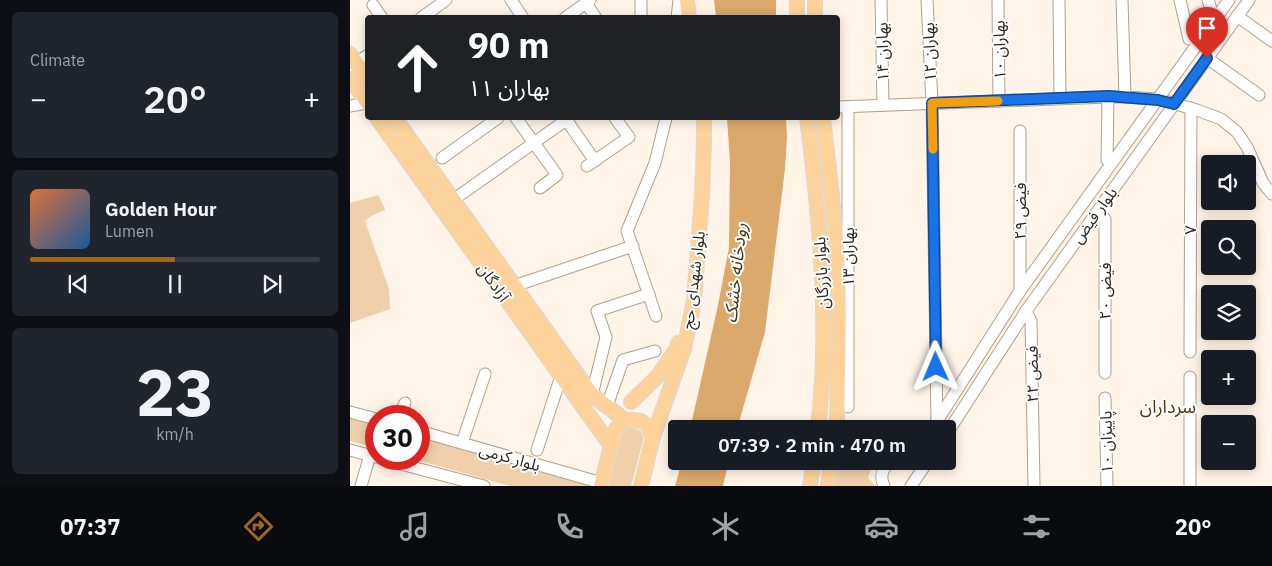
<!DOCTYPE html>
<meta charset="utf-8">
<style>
:root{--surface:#171b24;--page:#20242c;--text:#f1f3f6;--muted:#9ea1a6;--line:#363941;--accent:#9a671c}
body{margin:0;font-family:"IBM Plex Sans","Noto Sans Arabic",sans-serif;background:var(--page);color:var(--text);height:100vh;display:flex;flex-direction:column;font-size:19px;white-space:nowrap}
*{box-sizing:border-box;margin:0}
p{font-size:16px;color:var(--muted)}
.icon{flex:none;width:28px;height:28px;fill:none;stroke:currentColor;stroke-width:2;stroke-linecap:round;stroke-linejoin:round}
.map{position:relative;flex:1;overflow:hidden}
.details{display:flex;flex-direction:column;gap:12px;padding:12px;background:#0d0f14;width:350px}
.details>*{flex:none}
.banner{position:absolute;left:15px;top:15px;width:475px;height:105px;border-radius:5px;box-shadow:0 2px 12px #0003;background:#202124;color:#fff;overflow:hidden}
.controls{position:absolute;left:851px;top:155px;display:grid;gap:10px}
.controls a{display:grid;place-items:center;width:55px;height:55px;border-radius:5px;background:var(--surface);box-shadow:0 2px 12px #0003;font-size:25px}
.speed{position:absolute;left:15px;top:405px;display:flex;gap:10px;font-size:25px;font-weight:700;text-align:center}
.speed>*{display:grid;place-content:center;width:65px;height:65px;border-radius:50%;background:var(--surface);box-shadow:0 2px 12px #0003;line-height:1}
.speed .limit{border:8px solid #d22;background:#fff;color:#111}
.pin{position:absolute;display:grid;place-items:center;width:42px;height:42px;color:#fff;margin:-51px -21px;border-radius:50% 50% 50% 0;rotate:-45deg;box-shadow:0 0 5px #0007}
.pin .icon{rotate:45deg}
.me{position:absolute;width:55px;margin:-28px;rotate:359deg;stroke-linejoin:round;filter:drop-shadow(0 0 4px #0008)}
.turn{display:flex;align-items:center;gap:18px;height:105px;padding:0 20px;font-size:22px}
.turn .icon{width:65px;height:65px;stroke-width:2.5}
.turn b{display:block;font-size:35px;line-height:42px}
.big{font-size:38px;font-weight:600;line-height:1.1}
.details .widget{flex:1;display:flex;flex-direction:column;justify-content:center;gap:8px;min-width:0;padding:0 18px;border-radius:8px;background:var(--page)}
.details .dial{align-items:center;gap:0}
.dial b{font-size:65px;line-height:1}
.song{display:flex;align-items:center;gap:15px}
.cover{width:60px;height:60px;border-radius:8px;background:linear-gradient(135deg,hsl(20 70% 55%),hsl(210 70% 35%))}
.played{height:5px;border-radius:2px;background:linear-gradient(90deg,var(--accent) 50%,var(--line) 50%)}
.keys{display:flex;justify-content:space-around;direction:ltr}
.heat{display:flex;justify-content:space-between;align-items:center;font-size:28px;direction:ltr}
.trip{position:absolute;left:318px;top:420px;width:288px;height:50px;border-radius:5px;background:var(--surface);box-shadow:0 2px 12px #0003;font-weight:600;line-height:50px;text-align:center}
.tab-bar{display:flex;height:80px;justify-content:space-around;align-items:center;background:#090b0e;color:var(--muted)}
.tab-bar .icon{width:35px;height:35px}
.tab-bar .on{color:var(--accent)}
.tab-bar b{font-size:22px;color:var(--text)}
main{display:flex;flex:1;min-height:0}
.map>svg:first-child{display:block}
</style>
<main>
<section class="details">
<div class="widget"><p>Climate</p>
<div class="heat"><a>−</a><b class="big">20°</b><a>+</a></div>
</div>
<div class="widget">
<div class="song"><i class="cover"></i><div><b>Golden Hour</b><p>Lumen</p></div></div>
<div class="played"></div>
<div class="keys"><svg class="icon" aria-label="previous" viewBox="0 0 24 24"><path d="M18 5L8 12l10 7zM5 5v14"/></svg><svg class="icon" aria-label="pause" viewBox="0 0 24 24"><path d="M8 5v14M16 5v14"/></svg><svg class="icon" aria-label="next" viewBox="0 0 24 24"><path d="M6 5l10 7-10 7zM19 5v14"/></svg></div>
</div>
<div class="widget dial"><b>23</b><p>km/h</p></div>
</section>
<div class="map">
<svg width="922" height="486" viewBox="0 0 922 486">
<rect width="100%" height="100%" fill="#fff4e7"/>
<g fill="#efd0ab">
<polygon points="28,195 33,204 35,210 21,216 15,221 39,289 40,309 0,323 0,203"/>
<polygon points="0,417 26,424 26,448 0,441"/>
<path d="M279 428C286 427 291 430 294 437L281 486H258L273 433Z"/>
<polygon points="69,436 242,483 242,486 160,486 63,459 69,459"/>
<polygon points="489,461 522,461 523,462 518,478 526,486 484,486"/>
</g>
<g fill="#dba96b">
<polygon points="364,0 426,0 426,17 366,17"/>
<polygon points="377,118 436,118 437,137 435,169 415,332 387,429 340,429 367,310 379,248 380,162"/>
<polygon points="332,461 379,461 373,486 325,486"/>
</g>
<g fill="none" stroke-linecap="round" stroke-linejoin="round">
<g stroke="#b1a08c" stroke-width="13">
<g id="minor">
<polyline points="161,0 173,18"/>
<polyline points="291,0 291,18"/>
<polyline points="531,0 533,105"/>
<polyline points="577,0 582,103 587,421"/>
<polyline points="648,0 649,101"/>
<polyline points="709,0 710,98"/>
<polyline points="772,0 775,97"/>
<polyline points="830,0 839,39"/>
<polyline points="858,0 862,12"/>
<polyline points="236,3 246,18"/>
<polyline points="23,5 32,18"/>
<polyline points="887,16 922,41"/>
<polyline points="71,18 96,0"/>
<polyline points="215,18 240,0"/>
<polyline points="327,18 329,0"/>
<polyline points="857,58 909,95"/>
<polyline points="6,63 18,55"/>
<polyline points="0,106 17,103"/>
<polyline points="488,107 758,97 775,97 808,99 847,110 871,119 887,132 897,147 913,183 922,194"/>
<polyline points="498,107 498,407"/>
<polyline points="166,118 207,175 190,188"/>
<polyline points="215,118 245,161"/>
<polyline points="670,131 670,291"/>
<polyline points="92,158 148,118"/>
<polyline points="757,160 758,97"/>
<polyline points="237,166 279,137 265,118"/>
<polyline points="103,200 219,118"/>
<polyline points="747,212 755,219 755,373"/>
<polyline points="164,286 283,246"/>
<polyline points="676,311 681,321 684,486"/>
<polyline points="306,316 277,231 305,163 316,118"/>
<polyline points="840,352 841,108"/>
<polyline points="242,395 256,337 247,311 299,294"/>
<polyline points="755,398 757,486"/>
<polyline points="257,406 273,360 305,351"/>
<polyline points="0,412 26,419"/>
<polyline points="49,416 55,403"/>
<polyline points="582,429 670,291 879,0"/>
<polyline points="69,431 252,483"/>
<polyline points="596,435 676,311 899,0"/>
<polyline points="112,443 135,374"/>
<polyline points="0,450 26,457"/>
<polyline points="187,450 211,376"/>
<polyline points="32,459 134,486"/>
<polyline points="11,486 20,455"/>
<path d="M534 486C529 475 533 467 543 461"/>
<polyline points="561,486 578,461"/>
<polyline points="840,486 840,377"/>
</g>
</g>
<g stroke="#d9d8d6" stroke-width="16">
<g id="major">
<polyline points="337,0 339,18"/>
<polyline points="447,0 447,18"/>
<polyline points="465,0 465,18"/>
<polyline points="0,54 18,79"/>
<polyline points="0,79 18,103"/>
<polyline points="27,118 261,446"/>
<polyline points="45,118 242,395 275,420"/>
<path d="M457 118C470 220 480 325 468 429"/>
<path d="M473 118C479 169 486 221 488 273 490 321 488 369 487 418L485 429"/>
<polyline points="281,402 307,377 327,348 328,343"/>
<path d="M251 486 261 446 266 429 275 420C291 419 297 421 303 437"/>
<polyline points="291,486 303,437 334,349 344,301 352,196 354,142 354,118"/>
<polyline points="460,486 464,461"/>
<polyline points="478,486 481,461"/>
</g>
</g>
<use href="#minor" stroke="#fff" stroke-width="11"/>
<use href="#major" stroke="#fdd39b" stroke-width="14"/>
</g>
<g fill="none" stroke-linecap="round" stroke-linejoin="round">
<g stroke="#114b97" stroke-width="12">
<polyline id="route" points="586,367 582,103 758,96 808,100 824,104 857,58"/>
</g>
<use href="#route" stroke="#1a73e8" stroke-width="9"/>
<polyline stroke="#f59e0b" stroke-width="9" points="583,149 582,103 648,101"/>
</g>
<g text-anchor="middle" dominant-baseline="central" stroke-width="4" stroke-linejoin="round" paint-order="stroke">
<g font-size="16" fill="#2c251d" stroke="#fff">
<text transform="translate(649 50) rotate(-91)">بهاران ۱۰</text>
<text transform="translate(532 52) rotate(-91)">بهاران ۱۴</text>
<text transform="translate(579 52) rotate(-92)">بهاران ۱۲</text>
<text transform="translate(670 211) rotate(-90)">فیض ۲۹</text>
<text transform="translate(744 215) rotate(-54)">بلوار فیض</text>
<text transform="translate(840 230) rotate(-90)">۷</text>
<text transform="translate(498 257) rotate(-90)">بهاران ۱۳</text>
<text transform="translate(471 273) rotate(-93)">بلوار بازرگان</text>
<text transform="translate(343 280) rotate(-83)">بلوار شهدای حج</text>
<text transform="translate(144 282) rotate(55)">آزادگان</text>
<text transform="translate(755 291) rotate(-90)">فیض ۲۰</text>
<text transform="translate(682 374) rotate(-91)">فیض ۲۲</text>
<text transform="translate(756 442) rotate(-91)">پاییزان ۱۰</text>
<text transform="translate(160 457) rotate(16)">بلوار کرمی</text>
</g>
<g font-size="18" font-style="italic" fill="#463115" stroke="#fff">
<text transform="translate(385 273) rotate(-84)">رودخانه خشک</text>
</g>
<g font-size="18" fill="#583600" stroke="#fff">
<text x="818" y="406">سرداران</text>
</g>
</g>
</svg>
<div class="controls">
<a><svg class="icon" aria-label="sound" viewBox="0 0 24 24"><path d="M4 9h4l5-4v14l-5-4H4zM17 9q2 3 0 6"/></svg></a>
<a><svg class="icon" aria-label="search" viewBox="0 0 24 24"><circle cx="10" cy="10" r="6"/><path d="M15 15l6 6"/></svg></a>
<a><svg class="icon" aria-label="layers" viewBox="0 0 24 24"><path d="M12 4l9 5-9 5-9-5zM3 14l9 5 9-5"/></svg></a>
<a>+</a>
<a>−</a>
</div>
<div class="speed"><div class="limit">30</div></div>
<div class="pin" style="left:857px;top:58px;background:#d93025"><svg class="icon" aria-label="arrive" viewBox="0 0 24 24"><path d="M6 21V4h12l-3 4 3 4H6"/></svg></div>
<svg class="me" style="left:586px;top:367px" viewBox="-20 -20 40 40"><path d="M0-17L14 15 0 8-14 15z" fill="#1a73e8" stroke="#fff" stroke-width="4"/></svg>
<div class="trip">07:39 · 2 min · 470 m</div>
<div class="banner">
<div class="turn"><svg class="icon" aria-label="ahead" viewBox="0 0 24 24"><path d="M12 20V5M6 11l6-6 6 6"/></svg><div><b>90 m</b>بهاران ۱۱</div></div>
</div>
</div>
</main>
<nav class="tab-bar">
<b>07:37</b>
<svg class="icon on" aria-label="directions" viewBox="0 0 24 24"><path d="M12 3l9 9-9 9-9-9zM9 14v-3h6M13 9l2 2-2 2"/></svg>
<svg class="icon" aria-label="music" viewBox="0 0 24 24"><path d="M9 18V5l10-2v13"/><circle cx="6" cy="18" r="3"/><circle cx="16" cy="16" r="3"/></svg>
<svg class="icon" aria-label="phone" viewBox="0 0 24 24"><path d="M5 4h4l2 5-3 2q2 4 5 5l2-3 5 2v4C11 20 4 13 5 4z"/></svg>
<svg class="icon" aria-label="climate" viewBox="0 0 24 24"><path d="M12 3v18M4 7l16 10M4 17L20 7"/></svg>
<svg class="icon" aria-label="car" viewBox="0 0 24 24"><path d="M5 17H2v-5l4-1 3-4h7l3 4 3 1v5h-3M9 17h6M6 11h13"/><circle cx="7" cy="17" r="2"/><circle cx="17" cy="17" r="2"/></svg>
<svg class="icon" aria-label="filters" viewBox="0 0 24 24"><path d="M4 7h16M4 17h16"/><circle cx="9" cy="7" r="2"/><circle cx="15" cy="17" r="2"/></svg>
<b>20°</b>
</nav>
